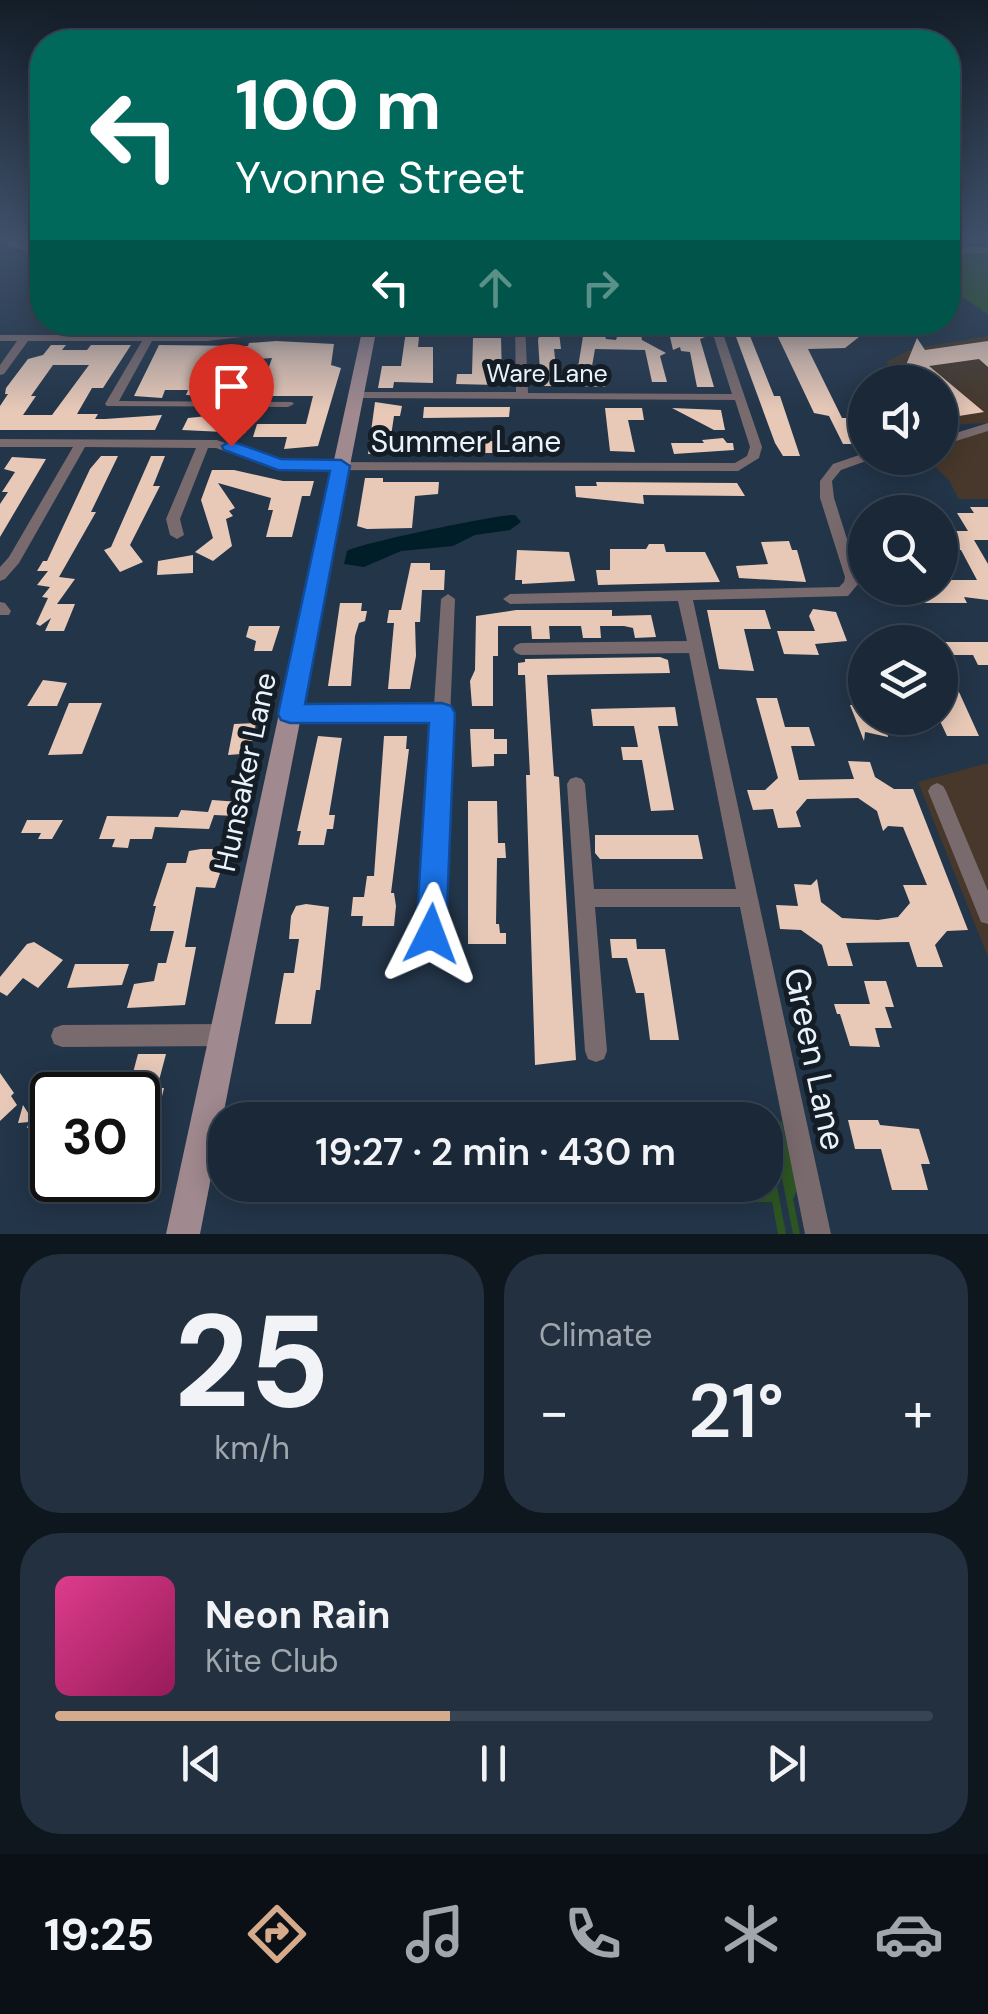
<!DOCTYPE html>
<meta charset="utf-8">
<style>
:root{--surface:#1a2837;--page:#23303f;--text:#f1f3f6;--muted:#9fa6ad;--line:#384452;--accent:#d6ab8b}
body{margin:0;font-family:"DM Sans",sans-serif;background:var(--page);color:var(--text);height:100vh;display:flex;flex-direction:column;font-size:38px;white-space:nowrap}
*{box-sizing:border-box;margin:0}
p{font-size:32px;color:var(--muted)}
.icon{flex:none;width:55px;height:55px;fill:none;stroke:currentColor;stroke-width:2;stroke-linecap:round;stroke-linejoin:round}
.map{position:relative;height:1234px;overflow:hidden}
.details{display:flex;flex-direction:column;gap:20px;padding:20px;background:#0e161e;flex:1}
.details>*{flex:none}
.hud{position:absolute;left:30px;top:30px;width:930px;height:305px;border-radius:40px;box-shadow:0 5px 25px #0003,0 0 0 2px var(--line);background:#00695c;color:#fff;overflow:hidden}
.controls{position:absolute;left:848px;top:365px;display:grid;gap:20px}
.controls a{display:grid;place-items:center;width:110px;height:110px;border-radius:50%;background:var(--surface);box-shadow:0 5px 25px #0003,0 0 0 2px var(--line);font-size:50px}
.speed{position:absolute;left:30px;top:1072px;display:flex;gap:20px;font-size:50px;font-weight:700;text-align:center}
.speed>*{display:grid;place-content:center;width:130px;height:130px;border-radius:50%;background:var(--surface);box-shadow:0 5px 25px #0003,0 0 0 2px var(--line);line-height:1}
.speed .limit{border:5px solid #111;border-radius:15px;background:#fff;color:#111}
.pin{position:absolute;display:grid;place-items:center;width:85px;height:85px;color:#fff;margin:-102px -42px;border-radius:50% 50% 50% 0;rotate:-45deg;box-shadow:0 0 10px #0007}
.pin .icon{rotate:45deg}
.me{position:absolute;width:110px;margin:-55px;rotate:3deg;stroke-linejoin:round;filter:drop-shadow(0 0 8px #0008)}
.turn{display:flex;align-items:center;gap:35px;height:210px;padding:0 40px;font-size:45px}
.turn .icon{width:130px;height:130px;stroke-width:2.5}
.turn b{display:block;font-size:70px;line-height:85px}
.lanes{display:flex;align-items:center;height:95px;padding:0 40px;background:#0003;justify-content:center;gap:50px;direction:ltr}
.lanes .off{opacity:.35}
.big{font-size:75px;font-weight:600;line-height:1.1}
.details .widget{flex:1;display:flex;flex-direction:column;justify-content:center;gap:15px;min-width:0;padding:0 35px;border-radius:40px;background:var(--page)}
.details .dial{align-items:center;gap:0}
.dial b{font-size:130px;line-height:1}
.song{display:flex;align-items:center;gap:30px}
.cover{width:120px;height:120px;border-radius:15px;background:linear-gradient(135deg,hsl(330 70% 55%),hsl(330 70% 35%))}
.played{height:10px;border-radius:5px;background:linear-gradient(90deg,var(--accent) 45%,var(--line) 45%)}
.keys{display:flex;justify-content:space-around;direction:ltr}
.heat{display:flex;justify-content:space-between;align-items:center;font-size:55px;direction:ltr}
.details .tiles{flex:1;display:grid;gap:20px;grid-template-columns:1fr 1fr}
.widget:last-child{grid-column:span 2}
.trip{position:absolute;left:208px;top:1102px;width:575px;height:100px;border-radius:40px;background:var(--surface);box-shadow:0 5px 25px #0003,0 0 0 2px var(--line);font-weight:600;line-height:100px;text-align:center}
.tab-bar{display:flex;height:160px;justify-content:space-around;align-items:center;background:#0a1016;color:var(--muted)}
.tab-bar .icon{width:70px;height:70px}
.tab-bar .active{color:var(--accent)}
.tab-bar b{font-size:45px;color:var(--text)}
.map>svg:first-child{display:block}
</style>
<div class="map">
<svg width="988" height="1234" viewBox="0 0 988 1234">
<rect width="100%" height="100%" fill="#233549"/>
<g fill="#47382b">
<polygon points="988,336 988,423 949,425 940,417 940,382 908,382 908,378 896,378 886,362 912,349"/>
<polygon points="988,429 988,499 959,499 948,479 926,458 940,458 940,446"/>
<polygon points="988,763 988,957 918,782"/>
</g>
<g fill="#2d5522">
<polygon points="948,253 988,253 988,314 948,287"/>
<polygon points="770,1117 782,1122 797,1190 793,1199 800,1234 793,1234"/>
<polygon points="765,1122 786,1234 778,1234 772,1202 751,1202 748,1186 769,1186"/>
</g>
<path fill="#001e28" d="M515 515 521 522 510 530 475 535 453 546 401 551 364 567 344 564 347 551C357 544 498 514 515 515Z"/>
<g fill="#e8c9b8" fill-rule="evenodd">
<polygon points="622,322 638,322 642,340 666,353 660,356 667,382 652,382 645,350 595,349 591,372 603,372 605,387 575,386 585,324 601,324 606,339 616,340"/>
<polygon points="407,324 420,327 418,347 433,347 433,383 394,382 393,388 378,388 382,366 401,366"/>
<polygon points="542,324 558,324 561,349 554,349 558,386 541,386 538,340"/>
<polygon points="676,325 695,326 699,337 705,337 700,339 714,387 697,387 690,352 681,351 680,347 673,350 670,337 678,337"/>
<polygon points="732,326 746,326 774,396 780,396 800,456 783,456 775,443"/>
<polygon points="778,337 859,337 845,348 808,349 842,418 856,418 865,432 865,444 843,444 829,416 814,413"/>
<polygon points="473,338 501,338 502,376 497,385 456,384 457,374 472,374"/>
<polygon points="917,338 925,350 988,341 988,367 979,359 929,366 984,412 940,419 940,382 913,382 919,371 906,365"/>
<polygon points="276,341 334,344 331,365 341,368 318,446 284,449 287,437 253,437 257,424 306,424 313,396 259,396 272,358 213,362 203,383 261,388 255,398 186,395 188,390 165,390 162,398 134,396 159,345 248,346 249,343"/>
<path d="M51 345H66L62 350H87L91 345H131L103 388H92L77 414H98L95 419H105L162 415 155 430H0V406L8 394H5L6 388 28 359 43 355ZM53 365H89L52 415H23L36 396H31Z"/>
<polygon points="375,402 402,406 400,416 394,416 389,449 384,453 368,454"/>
<polygon points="424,407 510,407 509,417 423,418"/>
<polygon points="605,408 642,408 644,420 628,420 635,452 610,451"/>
<polygon points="672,408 721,410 725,430 714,430"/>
<polygon points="211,410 247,411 241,421 251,422 245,433 182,430 188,418 208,416"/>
<polygon points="723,438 727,443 733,443 734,450 674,454 671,443 704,443 702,440"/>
<polygon points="464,439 503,442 504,453 423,453 424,441"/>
<polygon points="101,456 118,456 91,512 96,512 59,577 75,579 57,604 75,604 64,631 45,631 51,618 40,626 36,624 48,598 42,597 50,587 37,585 48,571 37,571 43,561 47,561 90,469"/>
<polygon points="151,456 165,456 153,486 160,486 130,545 143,562 120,572 104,550 111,547"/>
<polygon points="12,457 46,459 0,537 0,504 8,492 2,492 15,472 4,469"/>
<polygon points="212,470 234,470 283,481 314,481 310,496 302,496 292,537 266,537 273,510 268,510 271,498 218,483 235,508 229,511 233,516 226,519 232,546 213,561 195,552 213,538 201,500"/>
<polygon points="365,478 383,478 383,482 439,482 438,494 415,496 412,528 367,529 357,526"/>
<polygon points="596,482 737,483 745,496 643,495 644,504 576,497 575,486 597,486"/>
<polygon points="970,507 988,507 988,540 974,540 988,564 988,600 964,597 967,603 919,603 915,595 907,604 874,588 940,588 940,580 977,580 961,550 940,550 940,531 968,531 957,513 974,513"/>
<polygon points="789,541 792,550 797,550 806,582 739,578 736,566 768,564 761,542"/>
<polygon points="649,544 664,544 666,552 705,552 720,582 598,585 596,570 610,570 610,549 646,549"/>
<polygon points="517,550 569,552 575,581 522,584 522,580 515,580"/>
<polygon points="193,555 193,573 157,575 158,561"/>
<polygon points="411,563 430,563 430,570 445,570 444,590 422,590 420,622 415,622 416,656 410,689 388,689 394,623 387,623 389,610 401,610"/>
<polygon points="340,603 362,603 361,611 367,611 365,621 359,623 355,636 351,686 328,686"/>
<polygon points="813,609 836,612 847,641 815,644 819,655 784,654 777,631 815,631 809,616"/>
<polygon points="516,610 612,610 612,616 651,615 656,637 635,638 633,628 624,626 600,626 601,638 583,638 581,626 549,626 550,639 532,639 531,626 498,626 498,656 493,656 493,706 472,706 470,681 475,670 476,616"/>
<polygon points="707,610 765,610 771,629 744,629 754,671 719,669"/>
<polygon points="249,626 280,626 272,651 254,651 256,641 246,637"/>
<polygon points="940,642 988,642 988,665 978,665 973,655 940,655"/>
<polygon points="660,657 668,660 670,673 547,675 554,776 559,777 576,1060 535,1065 526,775 530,775 525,675 518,675 518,663 525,662 525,659"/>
<polygon points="43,680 67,683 57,706 27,706"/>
<polygon points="940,681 954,681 979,736 947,736 940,721"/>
<polygon points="756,698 777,698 785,727 809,727 815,746 791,746 799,780 854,779 848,761 870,762 875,777 894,789 913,789 968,930 947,931 935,945 943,967 917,967 909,942 846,943 853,966 828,966 822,945 801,930 780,929 776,905 798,906 794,884 811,885 817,879 821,902 842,918 878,920 898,917 910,903 903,885 927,885 903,827 888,826 883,831 877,811 858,798 807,799 796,812 801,827 778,828 773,809 753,810 747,790 765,790 778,778"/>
<polygon points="69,703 102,703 82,754 48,755"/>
<polygon points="850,705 865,705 865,718 884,718 888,737 865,732 864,741"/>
<polygon points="675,707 678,726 658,726 674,810 651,811 642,760 623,760 621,747 638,747 634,726 593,726 591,709"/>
<polygon points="256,723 253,741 244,741 241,754 228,755 234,724"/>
<polygon points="470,729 494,729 494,739 507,739 507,754 494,754 494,766 472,767"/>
<polygon points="318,736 342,738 329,815 335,815 333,829 327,829 324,845 298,845 301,831 297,831"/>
<polygon points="384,736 407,736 406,749 409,749 391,893 394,893 396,906 394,926 362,926 363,916 351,916 353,897 364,897 367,876 374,876"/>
<polygon points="212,800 240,802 235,816 214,815 209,829 155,827 152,839 130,839 128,848 112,847 115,839 99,839 107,816 178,817 181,810 208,812"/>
<polygon points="468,801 497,801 498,843 505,843 506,858 497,858 496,924 499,924 500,933 506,933 506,944 468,944"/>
<polygon points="27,820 63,820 52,839 38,839 41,833 21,833"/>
<polygon points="595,835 698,835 703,859 600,859 595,853"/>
<polygon points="201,849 228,849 215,888 196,887 185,947 196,947 185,1005 127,1008 134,984 154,981 158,963 166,963 174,931 150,931 156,906 153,906 167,863 186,863 189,851"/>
<polygon points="306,904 329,907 320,990 316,990 311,1024 275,1024 284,973 294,973 299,939 289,939 291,916 296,906"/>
<polygon points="610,939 636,939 637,949 665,949 679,1040 650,1040 644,993 636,993 627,958 612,958"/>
<polygon points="34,942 63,960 38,988 23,978 7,996 0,992 0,977 27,944"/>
<polygon points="75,964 129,964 122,985 67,988"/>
<polygon points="864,981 886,981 894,1007 885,1007 892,1028 875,1028 880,1047 850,1046 840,1014 837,1014 834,1004 870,1004"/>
<polygon points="138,1054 166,1054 157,1088 164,1088 152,1138 138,1138 138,1095 127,1095"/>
<polygon points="0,1073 14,1093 11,1096 17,1105 0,1121"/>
<polygon points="52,1094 52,1126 27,1128 29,1122 18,1123 23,1105 30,1116 36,1095"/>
<polygon points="848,1120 878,1120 880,1125 919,1129 930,1164 921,1164 928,1190 892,1190 881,1149 855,1149"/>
</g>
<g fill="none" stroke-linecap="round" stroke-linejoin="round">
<g fill="#796a6e" fill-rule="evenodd">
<polygon points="11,241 42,248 42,254 8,246 8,242"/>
<rect x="948" y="247" width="40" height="6"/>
<polygon points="515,322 525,322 528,393 732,394 709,322 719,322 762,447 759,458 738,471 294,470 266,466 216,448 208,448 180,519 184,535 177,539 170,535 166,519 196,448 85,447 19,563 5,579 0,581 0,567 9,557 73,447 0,447 0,439 217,440 272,460 294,462 735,463 747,456 750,447 735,400 355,398 349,395 355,392 516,392"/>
<polygon points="604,322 614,322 616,336 608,336"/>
<polygon points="900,322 910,322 914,329 905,331"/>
<polygon points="369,327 374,330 373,332 269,334 207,341 152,341 119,401 292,402 294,404 288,407 107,406 105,404 142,341 28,341 4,374 0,375 0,365 17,341 0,341 0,335 207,335 269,328"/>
<polygon points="988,423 988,431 940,446 940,438"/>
<polygon points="865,453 865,458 871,458 869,460 841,470 832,481 834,498 859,577 858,584 848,596 693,600 831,1234 805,1234 740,907 595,907 607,1051 604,1059 596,1062 588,1059 585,1051 567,784 570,779 576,777 582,779 585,784 594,889 736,889 689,653 521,655 516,653 513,649 516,645 521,643 687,641 678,601 510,604 503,599 510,594 839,587 844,582 845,577 820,498 820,481 833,464"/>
<polygon points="448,594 455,599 441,933 438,940 431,943 424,940 421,933 434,720 290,720 284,718 282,713 284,708 290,706 434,706 441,599"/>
<polygon points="0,602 5,603 11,611 9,615 0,615"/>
<polygon points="937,783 943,786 946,791 988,891 988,924 981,922 928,791 931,786"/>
<polygon points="224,1024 232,1027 235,1035 232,1043 224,1046 62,1047 54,1044 51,1036 54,1028 62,1025"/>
</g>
<polygon fill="#a0898f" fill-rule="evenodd" points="364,322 378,322 200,1234 166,1234"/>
</g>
<linearGradient id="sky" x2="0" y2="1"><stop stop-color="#131d28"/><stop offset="0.58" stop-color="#3f516a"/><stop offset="1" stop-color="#3f516a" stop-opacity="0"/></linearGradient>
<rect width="988" height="411" fill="url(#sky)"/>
<polygon fill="#1a73e8" stroke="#114b97" stroke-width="2.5" points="231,441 281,459 341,460 350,466 305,704 442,703 451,706 455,713 446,934 442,944 431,948 420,944 416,934 429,723 290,723 281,720 278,714 330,471 278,470 224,450 222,446"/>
<g text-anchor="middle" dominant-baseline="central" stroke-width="10" stroke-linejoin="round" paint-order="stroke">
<g font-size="25" fill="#eaf3fd" stroke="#141c25">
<text x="547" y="373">Ware Lane</text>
</g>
<g font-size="30" fill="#eaf3fd" stroke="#141c25">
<text x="466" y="441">Summer Lane</text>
<text transform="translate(245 772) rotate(-78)">Hunsaker Lane</text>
</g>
<g font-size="35" fill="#eaf3fd" stroke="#141c25">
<text transform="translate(815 1059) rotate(78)">Green Lane</text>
</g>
</g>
</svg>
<div class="controls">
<a><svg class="icon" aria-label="sound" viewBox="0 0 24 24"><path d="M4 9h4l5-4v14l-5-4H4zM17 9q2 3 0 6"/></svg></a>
<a><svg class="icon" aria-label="search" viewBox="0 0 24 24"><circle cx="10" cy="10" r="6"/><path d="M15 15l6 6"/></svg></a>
<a><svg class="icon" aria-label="layers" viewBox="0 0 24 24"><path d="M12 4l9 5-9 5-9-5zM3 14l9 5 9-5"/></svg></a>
</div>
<div class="speed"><div class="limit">30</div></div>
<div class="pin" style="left:231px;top:446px;background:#d93025"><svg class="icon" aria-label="arrive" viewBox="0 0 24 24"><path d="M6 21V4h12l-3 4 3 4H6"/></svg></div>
<svg class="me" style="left:431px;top:934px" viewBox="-20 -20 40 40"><path d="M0-17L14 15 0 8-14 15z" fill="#1a73e8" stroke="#fff" stroke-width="4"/></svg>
<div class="trip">19:27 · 2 min · 430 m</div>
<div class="hud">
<div class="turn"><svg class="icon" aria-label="left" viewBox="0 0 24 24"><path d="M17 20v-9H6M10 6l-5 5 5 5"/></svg><div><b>100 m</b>Yvonne Street</div></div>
<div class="lanes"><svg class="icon" aria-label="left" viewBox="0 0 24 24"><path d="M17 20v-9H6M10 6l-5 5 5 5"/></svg><svg class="icon off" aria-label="ahead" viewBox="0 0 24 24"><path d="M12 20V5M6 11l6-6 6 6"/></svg><svg class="icon off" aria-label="right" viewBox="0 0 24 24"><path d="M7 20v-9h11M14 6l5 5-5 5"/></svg></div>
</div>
</div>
<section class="details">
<div class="tiles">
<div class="widget dial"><b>25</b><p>km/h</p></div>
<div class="widget"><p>Climate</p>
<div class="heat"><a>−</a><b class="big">21°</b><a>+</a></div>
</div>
<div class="widget">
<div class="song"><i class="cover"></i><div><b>Neon Rain</b><p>Kite Club</p></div></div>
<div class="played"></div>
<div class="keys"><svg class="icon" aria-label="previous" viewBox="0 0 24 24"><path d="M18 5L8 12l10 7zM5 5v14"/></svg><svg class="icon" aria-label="pause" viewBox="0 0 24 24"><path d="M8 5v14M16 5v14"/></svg><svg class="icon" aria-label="next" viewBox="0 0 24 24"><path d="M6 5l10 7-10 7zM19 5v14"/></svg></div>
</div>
</div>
</section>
<nav class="tab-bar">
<b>19:25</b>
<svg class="icon active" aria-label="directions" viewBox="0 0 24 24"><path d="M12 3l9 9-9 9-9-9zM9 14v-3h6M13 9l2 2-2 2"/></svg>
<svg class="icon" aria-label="music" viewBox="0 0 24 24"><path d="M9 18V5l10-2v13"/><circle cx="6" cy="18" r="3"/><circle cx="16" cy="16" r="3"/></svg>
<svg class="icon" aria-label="phone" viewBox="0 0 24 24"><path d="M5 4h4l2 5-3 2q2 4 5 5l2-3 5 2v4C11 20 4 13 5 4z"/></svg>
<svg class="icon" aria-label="climate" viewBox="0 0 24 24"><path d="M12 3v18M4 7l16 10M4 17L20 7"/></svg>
<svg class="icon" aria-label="car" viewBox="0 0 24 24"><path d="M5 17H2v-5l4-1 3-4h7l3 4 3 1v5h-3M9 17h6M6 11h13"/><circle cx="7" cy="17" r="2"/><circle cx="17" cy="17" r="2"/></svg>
</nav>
